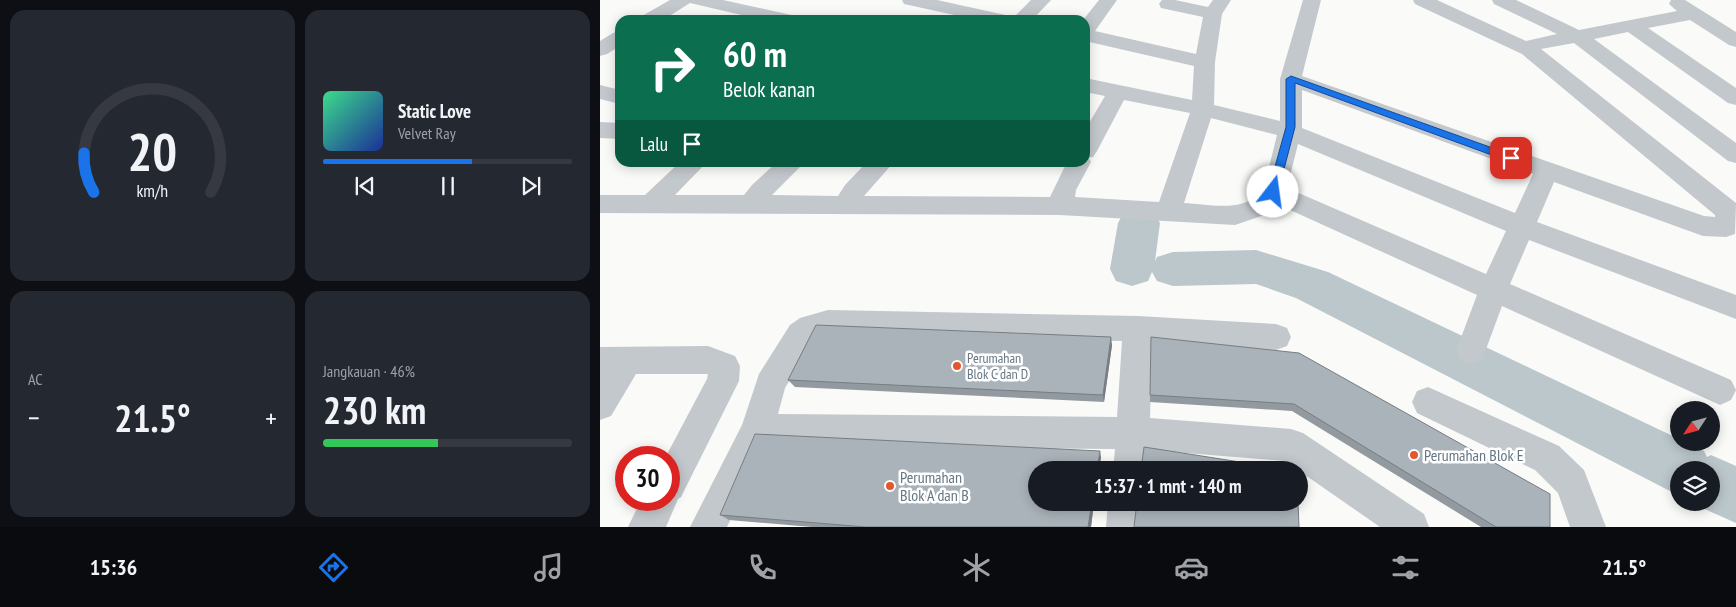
<!DOCTYPE html>
<html lang="id">
<meta charset="utf-8">
<style>
:root{--surface:#171b24;--page:#242831;--text:#f1f3f6;--muted:#9ea1a6;--line:#363941;--accent:#1a73e8}
body{margin:0;font-family:"PT Sans Narrow",sans-serif;background:var(--page);color:var(--text);height:100vh;display:flex;flex-direction:column;font-size:19px;white-space:nowrap}
*{box-sizing:border-box;margin:0}
p{font-size:16px;color:var(--muted)}
.icon{flex:none;width:28px;height:28px;fill:none;stroke:currentColor;stroke-width:2;stroke-linecap:round;stroke-linejoin:round}
.map{position:relative;flex:1;overflow:hidden}
.drawer{display:flex;flex-direction:column;gap:10px;padding:10px;background:#0d0f14;width:600px}
.drawer>*{flex:none}
.top-card{position:absolute;left:15px;top:15px;width:475px;height:152px;border-radius:15px;box-shadow:0 2px 12px #0003;background:#0b6e4f;color:#fff;overflow:hidden}
.needle{width:32px;rotate:234deg}
.controls{position:absolute;left:1070px;top:401px;display:grid;gap:10px}
.controls a{display:grid;place-items:center;width:50px;height:50px;border-radius:50%;background:var(--surface);box-shadow:0 2px 12px #0003;font-size:25px}
.speed{position:absolute;left:15px;top:446px;display:flex;gap:10px;font-size:25px;font-weight:700;text-align:center}
.speed>*{display:grid;place-content:center;width:65px;height:65px;border-radius:50%;background:var(--surface);box-shadow:0 2px 12px #0003;line-height:1}
.speed .limit{border:8px solid #d22;background:#fff;color:#111}
.pin{position:absolute;display:grid;place-items:center;width:42px;height:42px;color:#fff;margin:-21px;border-radius:10px;box-shadow:0 2px 8px #0006}
.me{position:absolute;width:55px;margin:-28px;rotate:15deg;stroke-linejoin:round;filter:drop-shadow(0 0 4px #0008)}
.turn{display:flex;align-items:center;gap:18px;height:105px;padding:0 25px;font-size:22px}
.turn .icon{width:65px;height:65px;stroke-width:2.5}
.turn b{display:block;font-size:35px;line-height:42px}
.then{display:flex;align-items:center;height:48px;padding:0 25px;background:#0003;gap:10px;font-size:19px}
.big{font-size:38px;font-weight:800;line-height:1.1}
.drawer .card{flex:1;display:flex;flex-direction:column;justify-content:center;gap:8px;min-width:0;padding:0 18px;border-radius:15px;background:var(--page)}
.drawer .dial{align-items:center;gap:0}
.dial svg{height:130px;overflow:visible;fill:none;stroke:var(--line);stroke-width:7;stroke-linecap:round;text-anchor:middle}
.dial text{fill:var(--text);stroke:none}
.song{display:flex;align-items:center;gap:15px}
.cover{width:60px;height:60px;border-radius:8px;background:linear-gradient(135deg,hsl(150 70% 55%),hsl(230 70% 35%))}
.played{height:5px;border-radius:2px;background:linear-gradient(90deg,var(--accent) 60%,var(--line) 60%)}
.keys{display:flex;justify-content:space-around;direction:ltr}
.heat{display:flex;justify-content:space-between;align-items:center;font-size:28px;direction:ltr}
.charge{height:8px;border-radius:4px;background:linear-gradient(90deg,#34c759 46%,var(--line) 0)}
.drawer .tiles{flex:1;display:grid;gap:10px;grid-template-columns:repeat(2,1fr)}
.trip{position:absolute;left:428px;top:461px;width:280px;height:50px;border-radius:25px;background:var(--surface);box-shadow:0 2px 12px #0003;font-weight:800;line-height:50px;text-align:center}
.tab-bar{display:flex;height:80px;justify-content:space-around;align-items:center;background:#090b0e;color:var(--muted)}
.tab-bar .icon{width:35px;height:35px}
.tab-bar .selected{color:var(--accent)}
.tab-bar b{font-size:22px;color:var(--text)}
main{display:flex;flex:1;min-height:0}
.map>svg:first-child{display:block}
</style>
<main>
<section class="drawer">
<div class="tiles">
<div class="card dial"><svg viewBox="0 0 100 80">
<path d="M14 69A42 42 0 1 1 86 69"/>
<path d="M14 69A42 42 0 0 1 8 45" stroke="#1a73e8"/>
<text x="50" y="56" font-size="32" font-weight="700">20</text>
<text x="50" y="72" font-size="11">km/h</text>
</svg></div>
<div class="card">
<div class="song"><i class="cover"></i><div><b>Static Love</b><p>Velvet Ray</p></div></div>
<div class="played"></div>
<div class="keys"><svg class="icon" aria-label="previous" viewBox="0 0 24 24"><path d="M18 5L8 12l10 7zM5 5v14"/></svg><svg class="icon" aria-label="pause" viewBox="0 0 24 24"><path d="M8 5v14M16 5v14"/></svg><svg class="icon" aria-label="next" viewBox="0 0 24 24"><path d="M6 5l10 7-10 7zM19 5v14"/></svg></div>
</div>
<div class="card"><p>AC</p>
<div class="heat"><a>−</a><b class="big">21.5°</b><a>+</a></div>
</div>
<div class="card"><p>Jangkauan · 46%</p><b class="big">230 km</b><div class="charge"></div></div>
</div>
</section>
<div class="map">
<svg width="1136" height="527" viewBox="0 0 1136 527">
<rect width="100%" height="100%" fill="#fafaf8"/>
<g fill="none" stroke-linecap="round" stroke-linejoin="round">
<polygon fill="#bbc7cb" fill-rule="evenodd" points="539,207 554,212 560,223 555,261 557,257 573,252 656,250 728,272 1079,439 1079,442 1087,442 1104,451 1107,457 1111,455 1136,466 1136,523 1091,503 1111,502 1111,470 1079,470 1079,495 1066,489 696,298 656,284 573,286 557,281 552,272 548,281 532,286 516,281 510,269 518,223 524,212"/>
<g fill="#c3c8cc" fill-rule="evenodd">
<polygon points="70,0 123,0 196,16 199,20 163,20 90,3 63,20 39,20 42,16"/>
<polygon points="302,0 337,0 410,16 412,19 431,0 451,0 432,20 377,20 304,4"/>
<path d="M499 0H517L495 31 596 54 603 17 561 8 559 4 562 0H575L608 7 613 0H631L622 14 615 62 614 105 680 121V79L703 0H721L702 76 1104 216 1115 217V215L922 54 815 4 813 0H837L926 41 957 34 894 4 892 0H916L979 30 1077 11 1069 4 1071 0H1085L1136 32V47L1129 45 1090 20 1048 28 1136 88V105L1128 103 1028 32 994 39 1136 143V163L1128 161 974 43 941 49 1136 203 1135 234 1126 237 1103 236 954 182 937 222 1136 295V319L929 240 910 284 1131 380 1136 390 1131 400 1120 405 1109 400 902 306 882 360 871 364 860 360 856 351 877 295 677 204 670 213 635 225 460 215 0 213V195H45L80 162H107L75 195H144L152 185 177 162H205L172 195 238 196 245 185 267 162H294L264 196 450 197 467 162H485V130L505 96 485 92V78L592 100 594 66 485 41V20H483ZM702 90 933 174 915 213 702 128ZM524 100 590 113 559 202 475 197 476 190 491 162 489 158 493 157 497 151ZM611 118 677 135C673 150 668 176 661 189 648 214 607 204 584 203ZM698 144 906 231 886 274 687 188Z"/>
<polygon points="20,31 20,46 7,54 0,56 0,41 13,33"/>
<polygon points="0,85 20,90 20,104 0,99"/>
<polygon points="0,122 20,123 20,139 0,138"/>
<path d="M228 310 538 316 676 324 687 328 691 337 687 346 676 350 552 343 550 418 691 429 703 433 824 514 829 527H780L685 461 549 450 547 470H513L515 449 166 446 127 527H90L142 425 159 374 190 325 200 318ZM228 336 522 341 517 417 178 414 185 388 212 343 218 338Z"/>
<polygon points="108,346 135,356 140,366 139,381 81,497 78,499 66,527 28,527 41,500 69,500 69,458 65,458 107,379 108,374 36,374 11,416 0,420 0,347"/>
<polygon points="828,387 959,446 984,470 1006,527 970,527 958,493 935,470 817,413 812,402 817,391"/>
<polygon points="508,502 544,502 542,527 506,527"/>
</g>
</g>
<g fill="#929a9f">
<polygon points="512,345 504,402 195,387 188,380"/>
<polygon points="699,353 950,527 881,527 692,411 550,402 550,395"/>
<polygon points="501,457 499,470 436,470 494,502 491,527 212,527 129,520 120,515"/>
</g>
<g fill="#777d82">
<polygon points="511,337 512,345 504,402 503,395"/>
<polygon points="500,451 501,457 499,470 497,470"/>
<polygon points="492,502 494,502 491,527 488,527"/>
</g>
<g fill="#aab3b9" stroke="#777d82">
<polygon points="216,325 511,337 503,395 188,380"/>
<polygon points="551,337 699,353 950,494 950,527 896,527 694,404 550,395"/>
<polygon points="155,434 500,451 497,470 436,470 436,502 492,502 488,527 266,527 120,515"/>
<polygon points="544,447 691,470 541,470"/>
<polygon points="537,502 698,502 699,527 534,527"/>
</g>
<polygon fill="#1a73e8" stroke="#114b97" points="691,76 915,156 916,158 911,162 908,161 695,83 695,127 678,192 673,196 669,195 668,192 686,127 686,79"/>
<g fill="#e4572e" stroke="#fff" stroke-width="2">
<circle cx="357" cy="366" r="5"/>
<circle cx="814" cy="455" r="5"/>
<circle cx="290" cy="486" r="5"/>
</g>
<g text-anchor="middle" dominant-baseline="central" stroke-width="5" stroke-linejoin="round" paint-order="stroke">
<g font-size="14" fill="#657683" stroke="#fff" text-anchor="start">
<text x="367" y="358">Perumahan<tspan x="367" dy="16">Blok C dan D</tspan></text>
</g>
<g font-size="16" fill="#657683" stroke="#fff" text-anchor="start">
<text x="824" y="455">Perumahan Blok E</text>
<text x="300" y="477">Perumahan<tspan x="300" dy="18">Blok A dan B</tspan></text>
</g>
</g>
</svg>
<div class="controls">
<a><svg class="needle" viewBox="-14 -14 28 28"><path d="M0-13l5 13h-10z" fill="#e53935"/><path d="M0 13l5-13h-10z" fill="#9ea1a6"/></svg></a>
<a><svg class="icon" aria-label="layers" viewBox="0 0 24 24"><path d="M12 4l9 5-9 5-9-5zM3 14l9 5 9-5"/></svg></a>
</div>
<div class="speed"><div class="limit">30</div></div>
<div class="pin" style="left:911px;top:158px;background:#d93025"><svg class="icon" aria-label="arrive" viewBox="0 0 24 24"><path d="M6 21V4h12l-3 4 3 4H6"/></svg></div>
<svg class="me" style="left:673px;top:192px" viewBox="-20 -20 40 40"><circle r="19" fill="#fff"/><path d="M0-13L10 11 0 6-10 11z" fill="#1a73e8"/></svg>
<div class="trip">15:37 · 1 mnt · 140 m</div>
<div class="top-card">
<div class="turn"><svg class="icon" aria-label="right" viewBox="0 0 24 24"><path d="M7 20v-9h11M14 6l5 5-5 5"/></svg><div><b>60 m</b>Belok kanan</div></div>
<div class="then">Lalu<svg class="icon" aria-label="arrive" viewBox="0 0 24 24"><path d="M6 21V4h12l-3 4 3 4H6"/></svg></div>
</div>
</div>
</main>
<nav class="tab-bar">
<b>15:36</b>
<svg class="icon selected" aria-label="directions" viewBox="0 0 24 24"><path d="M12 3l9 9-9 9-9-9zM9 14v-3h6M13 9l2 2-2 2"/></svg>
<svg class="icon" aria-label="music" viewBox="0 0 24 24"><path d="M9 18V5l10-2v13"/><circle cx="6" cy="18" r="3"/><circle cx="16" cy="16" r="3"/></svg>
<svg class="icon" aria-label="phone" viewBox="0 0 24 24"><path d="M5 4h4l2 5-3 2q2 4 5 5l2-3 5 2v4C11 20 4 13 5 4z"/></svg>
<svg class="icon" aria-label="climate" viewBox="0 0 24 24"><path d="M12 3v18M4 7l16 10M4 17L20 7"/></svg>
<svg class="icon" aria-label="car" viewBox="0 0 24 24"><path d="M5 17H2v-5l4-1 3-4h7l3 4 3 1v5h-3M9 17h6M6 11h13"/><circle cx="7" cy="17" r="2"/><circle cx="17" cy="17" r="2"/></svg>
<svg class="icon" aria-label="filters" viewBox="0 0 24 24"><path d="M4 7h16M4 17h16"/><circle cx="9" cy="7" r="2"/><circle cx="15" cy="17" r="2"/></svg>
<b>21.5°</b>
</nav>
